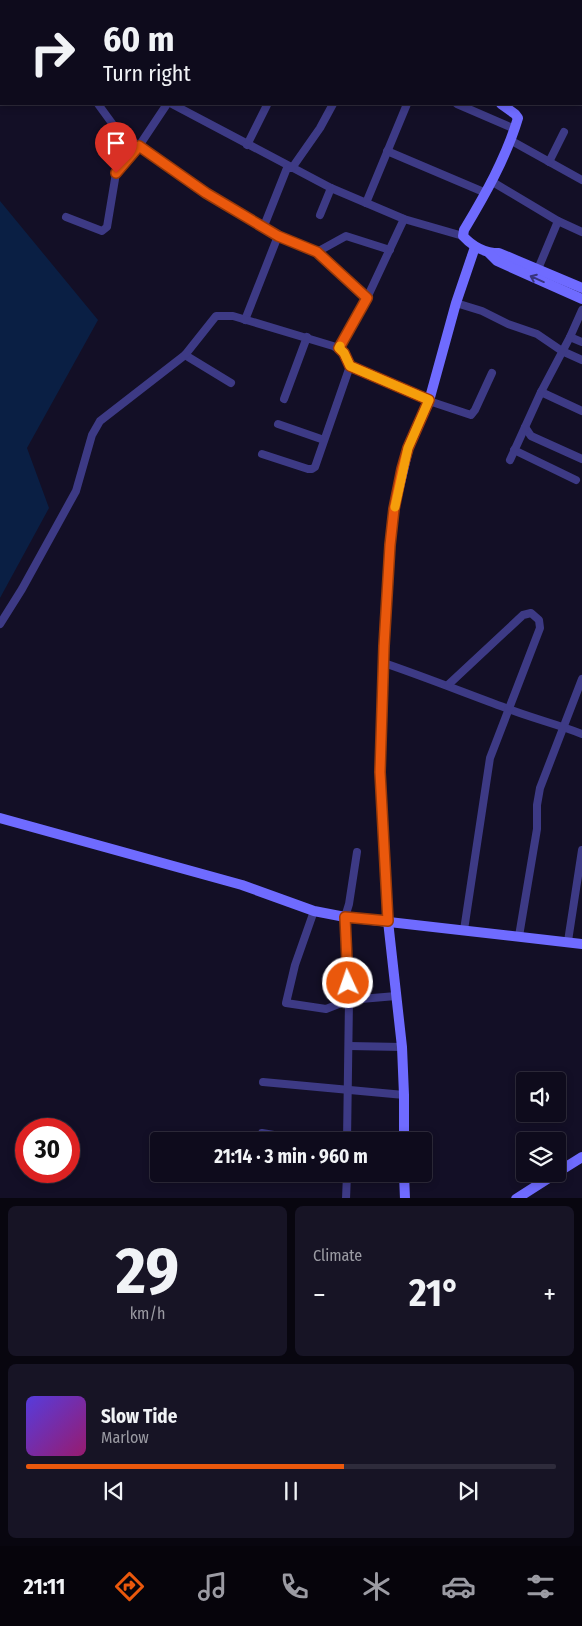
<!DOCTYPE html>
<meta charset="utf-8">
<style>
:root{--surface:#0e0b1c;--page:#171425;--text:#f1f3f6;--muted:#9b9ba3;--line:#2e2b3b;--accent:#ea580c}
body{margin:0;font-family:"Fira Sans Condensed",sans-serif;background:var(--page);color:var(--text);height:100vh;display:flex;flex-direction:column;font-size:19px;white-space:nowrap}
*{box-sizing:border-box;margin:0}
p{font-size:16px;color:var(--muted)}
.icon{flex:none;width:28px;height:28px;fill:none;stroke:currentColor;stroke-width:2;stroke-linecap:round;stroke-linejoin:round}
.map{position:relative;height:1198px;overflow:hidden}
.panel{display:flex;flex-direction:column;gap:8px;padding:8px;background:#08060f;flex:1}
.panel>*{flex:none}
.top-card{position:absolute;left:0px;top:0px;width:582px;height:105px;box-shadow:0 2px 8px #0003,0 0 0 1px var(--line);background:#0e0b1c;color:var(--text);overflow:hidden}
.buttons{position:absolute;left:516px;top:1072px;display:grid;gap:10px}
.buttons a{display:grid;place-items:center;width:50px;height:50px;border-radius:5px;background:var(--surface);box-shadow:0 2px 8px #0003,0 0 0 1px var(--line);font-size:25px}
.speed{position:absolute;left:15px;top:1118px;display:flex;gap:10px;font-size:25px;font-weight:700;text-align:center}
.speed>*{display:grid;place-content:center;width:65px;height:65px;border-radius:50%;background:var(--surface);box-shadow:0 2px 8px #0003,0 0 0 1px var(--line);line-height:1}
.speed .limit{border:8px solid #d22;background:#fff;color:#111}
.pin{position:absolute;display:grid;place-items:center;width:42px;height:42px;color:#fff;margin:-51px -21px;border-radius:50% 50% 50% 0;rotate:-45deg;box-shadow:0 0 5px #0007}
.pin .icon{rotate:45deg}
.me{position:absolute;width:55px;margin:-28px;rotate:357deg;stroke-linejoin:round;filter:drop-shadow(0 0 4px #0008)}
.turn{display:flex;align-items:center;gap:18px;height:105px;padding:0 20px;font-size:22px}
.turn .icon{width:65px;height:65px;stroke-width:2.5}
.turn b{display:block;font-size:35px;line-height:42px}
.big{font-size:38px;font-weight:700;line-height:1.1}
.panel .widget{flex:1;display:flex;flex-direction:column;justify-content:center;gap:8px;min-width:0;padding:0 18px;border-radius:8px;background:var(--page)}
.panel .dial{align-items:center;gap:0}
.dial b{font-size:65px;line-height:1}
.song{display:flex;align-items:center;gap:15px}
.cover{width:60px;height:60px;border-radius:8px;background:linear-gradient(135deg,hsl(250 70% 55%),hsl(320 70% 35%))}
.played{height:5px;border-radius:2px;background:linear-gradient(90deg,var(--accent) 60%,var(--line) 60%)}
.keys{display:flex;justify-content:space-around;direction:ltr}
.heat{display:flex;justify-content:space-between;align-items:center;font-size:28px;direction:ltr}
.panel .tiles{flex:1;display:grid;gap:8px;grid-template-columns:1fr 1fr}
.widget:last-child{grid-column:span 2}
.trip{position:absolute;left:150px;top:1132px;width:282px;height:50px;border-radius:5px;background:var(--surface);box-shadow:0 2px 8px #0003,0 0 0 1px var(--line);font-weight:700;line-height:50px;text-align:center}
.tabs{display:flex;height:80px;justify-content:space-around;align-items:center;background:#06040b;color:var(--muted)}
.tabs .icon{width:35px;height:35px}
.tabs .active{color:var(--accent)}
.tabs b{font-size:22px;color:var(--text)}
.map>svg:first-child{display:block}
</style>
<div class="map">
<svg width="582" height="1199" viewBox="0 0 582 1199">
<rect width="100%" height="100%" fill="#130f26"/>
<polygon fill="#0a1f44" points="0,201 98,320 27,448 49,508 0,598"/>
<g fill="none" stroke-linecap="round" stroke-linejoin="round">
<g stroke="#3d3a85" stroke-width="8">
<polyline points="87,0 89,1"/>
<polyline points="151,0 153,1"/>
<polyline points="346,0 347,1"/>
<polyline points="77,1 77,0"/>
<polyline points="220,1 220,0"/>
<polyline points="444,1 444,0"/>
<polyline points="494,1 494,0"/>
<polyline points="581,33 582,32"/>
<polyline points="581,78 582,79"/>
<polyline points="98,104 114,126 139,146 206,193 278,236 317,252 367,298"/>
<polyline points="172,104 331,188 404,219 463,236"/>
<polyline points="457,104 515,129"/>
<polyline points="510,140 582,180"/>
<polyline points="247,145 267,105"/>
<polyline points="387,151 486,193"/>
<polyline points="549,162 564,132"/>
<polyline points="491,181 558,221 582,232"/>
<polyline points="366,203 407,104"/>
<polyline points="320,215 331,188"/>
<polyline points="66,217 102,231 107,227 116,173 139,146 167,104"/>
<polyline points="264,226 287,168 292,168 320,128 333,104"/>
<polyline points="317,252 346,236 390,250"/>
<polyline points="538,269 558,221"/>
<polyline points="456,303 482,311 508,324 537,334 562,351 582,360"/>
<polyline points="245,320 278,236"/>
<polyline points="570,337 582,342"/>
<polyline points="339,348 367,298 404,219"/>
<polyline points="185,355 231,383"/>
<polyline points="541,392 582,411"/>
<polyline points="284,399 307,337"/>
<polyline points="278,424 324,440"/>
<polyline points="525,427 531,436 582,459"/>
<polyline points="514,450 576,480"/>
<polyline points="262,454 308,469 312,469 315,467 350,366"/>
<polyline points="510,460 541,392 570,337 582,310"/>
<polyline points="0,624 22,589 76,491 92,435 100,421 185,355 216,316 233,316 333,346 344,353 350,366 429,401 471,415 475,410 492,373"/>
<path d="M384 663C425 677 465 693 506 708 531 718 557 724 582 734"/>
<polyline points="448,685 523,615 531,613 539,620 540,628 490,758 464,930"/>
<polyline points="314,911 295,965 286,1003 326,1009 349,1000 396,996"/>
<polyline points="519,936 537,829 537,805 540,788 582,679"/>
<polyline points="568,941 582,850"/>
<polyline points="349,1046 402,1047"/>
<polyline points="263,1082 404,1095"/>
<polyline points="262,1133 309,1141"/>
<polyline points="347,1141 349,1000 345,917 349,904 357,852"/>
<polyline points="346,1199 347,1174"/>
</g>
<g stroke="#6f6bff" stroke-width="10">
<polyline points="535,1 535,0"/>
<path d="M501 104 515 114 518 118C506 158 485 195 464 230L463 236C473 247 484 253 499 253L582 288"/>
<polyline points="489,253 497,261 582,299"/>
<polyline points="0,818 242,885 314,911 345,917 582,944"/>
<polyline points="404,1141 404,1095 402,1047 388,921 380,772 384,646 390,545 394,509 408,449 429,401 456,303 475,247"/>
<polyline points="558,1172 582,1157"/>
<polyline points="404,1174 405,1199"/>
<polyline points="516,1199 555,1174"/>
</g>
</g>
<defs><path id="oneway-shaft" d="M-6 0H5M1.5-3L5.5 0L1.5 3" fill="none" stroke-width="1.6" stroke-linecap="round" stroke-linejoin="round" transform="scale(1.25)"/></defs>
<use stroke="#38347d" href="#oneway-shaft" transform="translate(537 279) rotate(-156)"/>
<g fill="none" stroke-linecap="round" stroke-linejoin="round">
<g stroke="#983908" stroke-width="12">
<polyline id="route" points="116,173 139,146 206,193 278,236 317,252 367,298 339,348 344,353 350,366 429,400 408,448 402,469 394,509 390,545 384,646 380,772 388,921 345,917 348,983"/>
</g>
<use href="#route" stroke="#ea580c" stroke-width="9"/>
<polyline stroke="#f59e0b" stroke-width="9" points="340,346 339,348 344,353 350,366 429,400 408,448 395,507"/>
</g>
</svg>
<div class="buttons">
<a><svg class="icon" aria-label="sound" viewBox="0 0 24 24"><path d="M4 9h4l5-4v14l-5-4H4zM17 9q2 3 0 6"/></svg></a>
<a><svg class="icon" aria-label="layers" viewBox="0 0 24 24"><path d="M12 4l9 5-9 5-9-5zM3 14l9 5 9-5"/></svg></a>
</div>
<div class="speed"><div class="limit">30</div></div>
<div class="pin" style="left:116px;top:173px;background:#d93025"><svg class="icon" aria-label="arrive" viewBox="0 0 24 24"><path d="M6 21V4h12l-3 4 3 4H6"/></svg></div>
<svg class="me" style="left:348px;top:983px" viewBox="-20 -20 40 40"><circle r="17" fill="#ea580c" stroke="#fff" stroke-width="3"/><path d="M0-11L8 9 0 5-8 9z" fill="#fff"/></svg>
<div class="trip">21:14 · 3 min · 960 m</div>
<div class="top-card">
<div class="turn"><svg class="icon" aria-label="right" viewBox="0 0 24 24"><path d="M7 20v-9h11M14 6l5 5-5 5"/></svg><div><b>60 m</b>Turn right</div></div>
</div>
</div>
<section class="panel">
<div class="tiles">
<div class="widget dial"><b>29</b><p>km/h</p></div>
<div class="widget"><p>Climate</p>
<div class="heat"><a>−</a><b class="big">21°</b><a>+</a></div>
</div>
<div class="widget">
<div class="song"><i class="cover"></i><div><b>Slow Tide</b><p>Marlow</p></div></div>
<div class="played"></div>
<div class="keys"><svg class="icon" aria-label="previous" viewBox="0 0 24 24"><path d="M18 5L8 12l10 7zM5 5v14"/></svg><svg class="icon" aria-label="pause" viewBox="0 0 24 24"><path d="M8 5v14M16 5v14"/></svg><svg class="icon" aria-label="next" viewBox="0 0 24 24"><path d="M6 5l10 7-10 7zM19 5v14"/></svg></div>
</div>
</div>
</section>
<nav class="tabs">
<b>21:11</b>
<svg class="icon active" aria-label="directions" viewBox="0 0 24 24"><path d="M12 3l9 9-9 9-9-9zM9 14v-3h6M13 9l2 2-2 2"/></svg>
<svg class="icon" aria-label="music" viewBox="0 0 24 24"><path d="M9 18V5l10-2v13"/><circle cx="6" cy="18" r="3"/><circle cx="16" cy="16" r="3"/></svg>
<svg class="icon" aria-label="phone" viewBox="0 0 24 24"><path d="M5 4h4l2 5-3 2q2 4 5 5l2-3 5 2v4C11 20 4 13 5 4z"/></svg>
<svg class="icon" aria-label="climate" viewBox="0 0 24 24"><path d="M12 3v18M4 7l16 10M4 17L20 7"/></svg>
<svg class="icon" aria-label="car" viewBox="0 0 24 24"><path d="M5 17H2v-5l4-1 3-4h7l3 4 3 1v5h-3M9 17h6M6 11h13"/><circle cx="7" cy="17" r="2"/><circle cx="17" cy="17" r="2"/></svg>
<svg class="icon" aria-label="filters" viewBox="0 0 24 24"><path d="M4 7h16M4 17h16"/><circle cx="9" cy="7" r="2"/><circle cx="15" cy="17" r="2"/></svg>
</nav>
